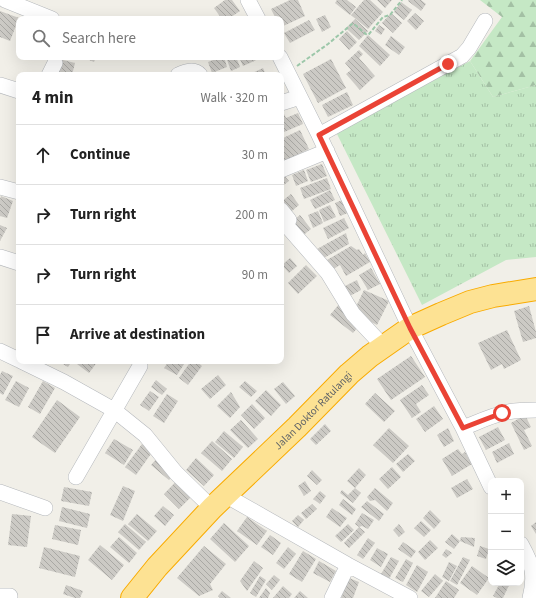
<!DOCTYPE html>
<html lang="en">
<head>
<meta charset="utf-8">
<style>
  body { margin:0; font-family:"Source Sans 3",sans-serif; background:#f6f6f6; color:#222 }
  .controls { position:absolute; right:12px; bottom:12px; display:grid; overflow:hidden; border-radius:8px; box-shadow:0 4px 16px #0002 }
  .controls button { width:36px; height:36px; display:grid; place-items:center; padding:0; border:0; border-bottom:1px solid #e0e0e0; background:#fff; color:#222; font:20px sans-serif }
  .stop { position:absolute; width:12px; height:12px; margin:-9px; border:3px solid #ea4335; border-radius:50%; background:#fff }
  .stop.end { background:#ea4335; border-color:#fff; box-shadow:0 1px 4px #0008 }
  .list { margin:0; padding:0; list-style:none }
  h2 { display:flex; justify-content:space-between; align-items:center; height:52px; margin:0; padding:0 16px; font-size:17px }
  h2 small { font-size:13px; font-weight:400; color:#767676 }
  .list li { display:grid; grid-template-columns:26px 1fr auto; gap:12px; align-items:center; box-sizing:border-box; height:60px; padding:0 16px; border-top:1px solid #e0e0e0 }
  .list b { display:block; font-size:15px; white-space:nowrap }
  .list em { font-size:13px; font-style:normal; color:#767676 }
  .icon { flex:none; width:22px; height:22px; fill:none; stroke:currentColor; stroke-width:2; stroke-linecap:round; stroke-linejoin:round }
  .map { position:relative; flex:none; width:536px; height:598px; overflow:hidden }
  .search { position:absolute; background:#fff; box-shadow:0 4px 16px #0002; left:16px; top:16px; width:268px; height:44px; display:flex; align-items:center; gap:10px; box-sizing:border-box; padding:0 14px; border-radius:8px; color:#767676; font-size:15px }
  .panel { position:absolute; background:#fff; box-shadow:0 4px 16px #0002; left:16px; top:72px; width:268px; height:292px; border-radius:8px }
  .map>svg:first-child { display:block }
  .grass { fill:url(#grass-tufts) }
  .forest { fill:url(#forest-firs) }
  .building { fill:url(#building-back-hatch) }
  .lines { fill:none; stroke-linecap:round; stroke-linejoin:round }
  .minor-casing { stroke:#b5b8bc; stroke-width:16 }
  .highway-casing { stroke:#f9ab00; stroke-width:24 }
  .path { stroke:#9cc7a9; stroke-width:2; stroke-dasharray:4 2; stroke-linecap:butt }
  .minor { stroke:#fff; stroke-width:15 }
  .highway { stroke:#fde293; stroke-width:22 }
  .route { stroke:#ea4335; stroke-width:5 }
  .labels { text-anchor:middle; stroke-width:3; stroke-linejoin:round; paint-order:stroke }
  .street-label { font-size:11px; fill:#5f6368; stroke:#fff }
</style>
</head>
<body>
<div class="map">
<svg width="536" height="598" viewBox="0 0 536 598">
  <defs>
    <pattern id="grass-tufts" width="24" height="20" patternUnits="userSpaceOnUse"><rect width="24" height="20" fill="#c5e8c5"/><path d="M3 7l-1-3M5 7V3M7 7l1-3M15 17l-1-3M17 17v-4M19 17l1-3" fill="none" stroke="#a3c0a4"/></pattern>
    <pattern id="forest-firs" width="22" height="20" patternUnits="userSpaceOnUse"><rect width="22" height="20" fill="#c5e8c5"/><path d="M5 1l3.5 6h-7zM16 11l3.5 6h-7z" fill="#a3c0a4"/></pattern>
    <pattern id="building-back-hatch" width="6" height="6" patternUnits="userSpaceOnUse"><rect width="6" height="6" fill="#cccac5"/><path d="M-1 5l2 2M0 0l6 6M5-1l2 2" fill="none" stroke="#a9a8a4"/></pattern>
  </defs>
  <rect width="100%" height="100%" fill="#f1efe8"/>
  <!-- grass -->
  <path class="grass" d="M470 61 493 97 536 85V257L506 260 422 305 336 132Z"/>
  <!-- forest -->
  <path class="forest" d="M480 0H536V85L493 97 470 61 502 17Z"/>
  <!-- building -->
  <path class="building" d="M225 0H232L240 11 228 19H222L214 8Z
    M290 0H298L305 16 281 27V19H276L271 9Z
    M337 0H347L356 7 350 15 335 3Z
    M364 0H370L383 12 368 29 351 15Z
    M377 0H392L385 8Z
    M409 0H421L426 4 421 11 408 1Z
    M401 2 412 10 404 20 394 12Z
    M0 11 19 18 10 41 0 37Z
    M391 13 402 23 393 33 382 23Z
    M415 13 424 21 416 30 407 21Z
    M325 15 331 27 322 32 316 19Z
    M355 19 368 31 359 40 346 28Z
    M309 20 315 30 290 43 284 33Z
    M379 25 385 29 381 35 375 31Z
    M347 31 357 42 349 50 339 39Z
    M368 35 390 55 380 66 359 46Z
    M391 36 405 47 399 55 385 45Z
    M359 50 363 54 359 58 375 76 360 90 346 74 351 70 345 63Z
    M82 57H96L94 62Z
    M221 57H224L227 67 212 73 208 62Z
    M226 57H236L240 67 231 71Z
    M239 57H263L243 66Z
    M59 59 75 63 72 75H64L55 72Z
    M331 59 346 88 318 103 303 74Z
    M263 68 266 75H248Z
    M347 92 353 105 328 117 322 105Z
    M298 113 303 124 284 132 281 125V115L284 114 286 118Z
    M300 130 309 149 283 162 281 157V139Z
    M322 164 327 176 311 182 306 170Z
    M304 170 308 181 296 186 292 175Z
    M281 172 289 181 281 187Z
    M327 178 331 189 304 199 300 188Z
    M330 190 335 200 315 209 310 200Z
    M291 194 299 205 287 215 281 207V202Z
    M1 196 13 201 7 218 0 216V199Z
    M347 198 353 211 340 216 335 203Z
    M330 205 336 217 324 222 319 210Z
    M318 211 323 223 313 228 308 215Z
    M300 215 311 229 301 237 291 222Z
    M344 218 349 228 328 239 323 228Z
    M0 225 7 228 0 241Z
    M346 233 349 244 322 259 317 249Z
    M351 246 357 250 359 249 363 255 365 253 370 262 346 276 340 265 332 270 327 260Z
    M290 258 297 266 289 273 282 265Z
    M306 265 317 276 298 294 288 283Z
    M371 268 380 284 368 290 359 275Z
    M357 280 361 290 346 298 341 288Z
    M364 290 389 301 377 325 353 313Z
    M340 303 350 311 346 317 358 327 353 333 330 315Z
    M529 306 536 332V338L523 342 514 311Z
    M507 330 521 360 504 369 502 364 491 370 478 343Z
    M411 356 425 377 391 400 377 379Z
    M58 361H72L68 367Z
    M73 361H98L89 373Z
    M169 361H186L177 375 164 368Z
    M191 361H196L202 366 188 385 179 378Z
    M2 371 13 376 3 395 0 393V375Z
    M218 375 226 385 210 399 201 389Z
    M156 380 167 389 162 395 151 387Z
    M16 381 29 388 19 407 5 400Z
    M43 381 55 388 40 414 28 407Z
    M245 381 257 391 251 397 239 387Z
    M283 382 295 396 286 404 274 389Z
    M422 385 429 395 416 404 421 412 412 418 400 400Z
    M266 390 281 405 271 416 255 401Z
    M150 391 159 397 149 411 140 405Z
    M231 392 240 407 230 418 217 406Z
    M375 393 395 411 384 422 365 404Z
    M167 394 178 401 164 423 153 416Z
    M57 400 80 417 55 453 32 437Z
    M252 404 265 418 254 429 241 415Z
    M434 406 443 419 425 432 416 419Z
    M525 415 531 427 524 430 532 446 524 450 511 423Z
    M241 420 258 439 248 448 230 430Z
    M325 424 331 431 316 445 310 439Z
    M498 427 505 440 486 450 479 437Z
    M389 428 409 446 393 463 373 445Z
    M448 428 454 441 444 447 437 435Z
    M224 431 243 447 234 458 215 442Z
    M114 439 133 450 124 465 105 453Z
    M212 441 232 459 222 471 201 453Z
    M509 443 514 454 497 463 492 452Z
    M142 444 153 451 136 475 125 467Z
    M458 449 462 454 465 452 472 464 452 476 442 459Z
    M408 454 415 461 403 472 396 464Z
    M159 456 177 472 169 480 151 465Z
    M196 458 214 475 204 486 186 470Z
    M392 467 401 477 388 489 379 479Z
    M359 468 366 475 355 488 361 493 353 503 340 493 342 490 348 495 355 488 347 481Z
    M312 470 322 480 317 485 307 476Z
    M184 473 199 489 179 509 164 494Z
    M467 479 473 489 457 498 451 488Z
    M305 481 311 491 304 496 298 486Z
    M123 486 135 491 123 521 110 515Z
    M64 487 92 492 89 506 61 501Z
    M375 488 393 503 387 511 375 500 370 501 367 497Z
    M320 491 326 496 320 504 313 499Z
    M343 499 356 509 352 515 339 505Z
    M367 501 384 514 379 521 361 507Z
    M312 504 317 509 306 519 301 513Z
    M163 506 174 515 165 526 154 516Z
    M62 507 90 514 87 528 59 521Z
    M332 508 347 518 340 527 326 517Z
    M430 510 441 521 434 529 423 518Z
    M362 513 374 520 368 529 362 526 359 527 365 532 349 548 344 543 359 527 355 524Z
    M12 514 31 516 27 547 8 545Z
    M137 514 157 531 148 541 128 524Z
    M298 515 304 520 298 527 292 521Z
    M247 517 267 531 257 545 237 531Z
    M421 521 431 530 424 537 414 528Z
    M536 522V534L531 526Z
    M224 523 249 546 235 562 210 539Z
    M125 524 146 542 139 550 118 532Z
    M348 524 354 530 341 542 335 536Z
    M399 524 405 532 399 537 393 530Z
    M55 525 81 530 78 545 52 539Z
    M452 534 460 541 454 549 445 542Z
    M270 535 281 543 273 555 261 547Z
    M119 537 137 553 129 563 110 547Z
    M461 537 475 538 474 547 460 541Z
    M368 538 375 543 363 559 357 555Z
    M430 540 438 548 425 560 418 552Z
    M403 542 416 551 411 558 398 549Z
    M100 545 124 565 112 580 88 560Z
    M204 546 226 564 210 584 213 590 199 596 177 578Z
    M480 546 489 549 486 559 477 556Z
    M44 547 80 556 75 577 39 568Z
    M288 547 296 554 284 569 276 563Z
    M377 548 388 554 381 567 370 560Z
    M446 549 452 553 446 558 442 555Z
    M303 551 316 559 302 582 289 574Z
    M391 557 399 561 389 579 381 574Z
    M463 557 470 560 457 585 450 581Z
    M406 559 413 563 403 582 395 578Z
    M254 561 263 568 247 591 240 581Z
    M319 561 336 571 330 582 313 573Z
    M449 562 457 566 449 581 442 577Z
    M417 565 428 572 417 592 406 585Z
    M472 566 489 578 477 595 460 583Z
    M435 574 443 581 429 597 421 591Z
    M274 575 280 580 272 590 266 584Z
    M260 576 266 580 256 597 250 593Z
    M349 578 359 582 353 598H341Z
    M446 581 459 590 454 598H435Z
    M500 583H510L503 598H497L493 596Z
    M66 585 83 591 80 598H75L63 594Z
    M283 586 292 594 289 598H273Z
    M266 588 270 593 268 598H259Z
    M222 591 231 598H220L218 596Z
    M300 591 308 598H294Z"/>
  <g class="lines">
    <!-- minor casing -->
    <g class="minor-casing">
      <path id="minor" d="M5 0 52 19
        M248 0 258 19
        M280 57 319 135 410 328 463 428 491 487
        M49 75 55 63
        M178 75C185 72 194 68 200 75
        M0 85 19 91
        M281 103 300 97
        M319 135 462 56 469 48 485 21
        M281 170 327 151
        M0 187 19 192
        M281 210 289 220 287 224V226L328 273 353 314 384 347
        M0 257 19 263
        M0 351 19 360
        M21 361 64 382 114 410 145 435 176 473 212 508
        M463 428C478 422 492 415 508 412 517 410 527 410 536 410
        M76 477 140 366
        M0 492 45 508
        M225 495 348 565 410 598
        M521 544C532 564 536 574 530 598
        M0 596H10
        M332 598 348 565"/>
    </g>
    <!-- highway casing -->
    <g class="highway-casing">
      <g id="highway">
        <path id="s1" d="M132 598 157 567 212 508 297 427 349 374 370 356 410 328 441 314 470 302 493 296 536 289"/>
      </g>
    </g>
    <!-- path -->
    <path class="path" d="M297 66 328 44 352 24H354L367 35 369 34 383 17 390 15 402 0"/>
    <!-- minor -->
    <use href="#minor" class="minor"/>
    <!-- highway -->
    <use href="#highway" class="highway"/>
  </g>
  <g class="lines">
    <!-- route -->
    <path class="route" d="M448 64 319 135 410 328 463 428 481 421 502 413"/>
  </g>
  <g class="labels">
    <!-- street labels -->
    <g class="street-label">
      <text dy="4" stroke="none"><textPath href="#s1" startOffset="261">Jalan Doktor Ratulangi</textPath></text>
    </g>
  </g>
</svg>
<div class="controls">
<button>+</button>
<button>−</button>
<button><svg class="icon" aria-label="layers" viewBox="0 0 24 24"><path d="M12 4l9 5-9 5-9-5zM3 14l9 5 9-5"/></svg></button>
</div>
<div class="stop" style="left:502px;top:413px"></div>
<div class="stop end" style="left:448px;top:64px"></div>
<div class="search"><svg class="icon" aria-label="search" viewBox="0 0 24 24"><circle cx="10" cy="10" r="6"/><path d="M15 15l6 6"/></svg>Search here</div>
<section class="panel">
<h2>4 min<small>Walk · 320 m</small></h2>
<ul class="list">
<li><svg class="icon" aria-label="ahead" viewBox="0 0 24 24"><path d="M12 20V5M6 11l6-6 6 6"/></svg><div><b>Continue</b></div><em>30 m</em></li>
<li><svg class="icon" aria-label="right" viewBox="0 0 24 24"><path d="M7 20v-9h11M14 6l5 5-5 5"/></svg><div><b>Turn right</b></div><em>200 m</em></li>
<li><svg class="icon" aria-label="right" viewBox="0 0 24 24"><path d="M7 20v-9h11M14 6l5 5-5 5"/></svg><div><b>Turn right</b></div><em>90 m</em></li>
<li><svg class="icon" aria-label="arrive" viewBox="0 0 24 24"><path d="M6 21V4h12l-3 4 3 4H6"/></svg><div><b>Arrive at destination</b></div></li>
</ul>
</section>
</div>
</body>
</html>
